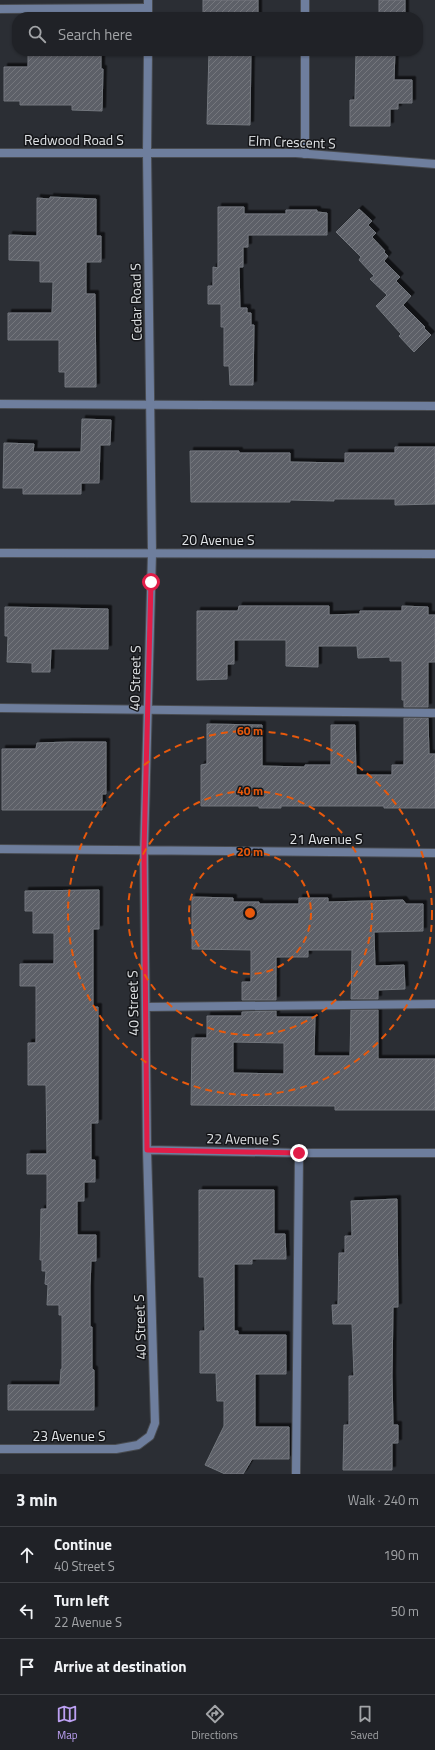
<!DOCTYPE html>
<html lang="en">
<head>
<meta charset="utf-8">
<style>
  body { margin:0; font-family:"Titillium Web",sans-serif; background:#282a2f; color:#f1f3f6 }
  .stop { position:absolute; width:12px; height:12px; margin:-9px; border:3px solid #e11d48; border-radius:50%; background:#fff }
  .stop.end { background:#e11d48; border-color:#fff; box-shadow:0 1px 4px #0008 }
  .list { margin:0; padding:0; list-style:none }
  h2 { display:flex; justify-content:space-between; align-items:center; height:52px; margin:0; padding:0 16px; font-size:17px }
  h2 small { font-size:13px; font-weight:400; color:#a2a4a7 }
  .list li { display:grid; grid-template-columns:26px 1fr auto; gap:12px; align-items:center; box-sizing:border-box; height:56px; padding:0 16px; border-top:1px solid #3d3f44 }
  .list b { display:block; font-size:15px; white-space:nowrap }
  .list p { margin:0; font-size:13px; white-space:nowrap; color:#a2a4a7 }
  .list em { font-size:13px; font-style:normal; color:#a2a4a7 }
  .icon { flex:none; width:22px; height:22px; fill:none; stroke:currentColor; stroke-width:2; stroke-linecap:round; stroke-linejoin:round }
  .map { position:relative; flex:none; width:435px; height:1474px; overflow:hidden }
  .search { position:absolute; background:#202227; box-shadow:0 1px 3px #0004; left:12px; right:12px; top:12px; height:44px; display:flex; align-items:center; gap:10px; box-sizing:border-box; padding:0 14px; border-radius:16px; color:#a2a4a7; font-size:15px }
  .sheet { height:220px; background:#202227 }
  nav { display:flex; justify-content:space-around; align-items:center; box-sizing:border-box; height:56px; border-top:1px solid #3d3f44; background:#202227; font-size:11px; color:#a2a4a7 }
  nav a { display:grid; justify-items:center; gap:2px }
  nav .on { color:#bca0f2 }
  .map>svg:first-child { display:block }
  .building { fill:url(#building-hatch); stroke:#73777e; fill-rule:evenodd; filter:url(#shadow) }
  .lines { fill:none; stroke-linecap:round; stroke-linejoin:round }
  .service-casing { stroke:#484b50; stroke-width:10 }
  .minor-casing { stroke:#484b50; stroke-width:10 }
  .tertiary-casing { stroke:#484b50; stroke-width:10 }
  .service { stroke:#6e7e9d; stroke-width:8 }
  .minor { stroke:#6e7e9d; stroke-width:8 }
  .tertiary { stroke:#6e7e9d; stroke-width:8 }
  .route { stroke:#e11d48; stroke-width:5 }
  .ring { fill:none; stroke:#e8590c; stroke-width:2; stroke-dasharray:7 5 }
  .labels { text-anchor:middle; stroke-width:3; stroke-linejoin:round; paint-order:stroke }
  .street-label { font-size:14px; fill:#dfe2e5; stroke:#151619 }
  .centre { fill:#e8590c; stroke:#151619; stroke-width:2 }
  .ring-label { font-size:12px; text-anchor:middle; font-weight:bold; fill:#e8590c; stroke:#151619; stroke-width:3; stroke-linejoin:round; paint-order:stroke }
</style>
</head>
<body>
<div class="map">
<svg width="435" height="1474" viewBox="0 0 435 1474">
  <defs>
    <pattern id="building-hatch" width="6" height="6" patternUnits="userSpaceOnUse"><rect width="6" height="6" fill="#5d6167"/><path d="M-1 1l2-2M0 6l6-6M5 7l2-2" fill="none" stroke="#74777d"/></pattern>
    <filter id="shadow"><feDropShadow dx="3.5" dy="-3.5" stdDeviation="0" flood-color="#0009"/></filter>
  </defs>
  <rect width="100%" height="100%" fill="#2b2e34"/>
  <!-- building -->
  <path class="building" d="M203 0H258V16H203Z
    M379 0H405V16H379Z
    M28 51H101V69H103L102 111 72 110V105H20V101H4V67H28Z
    M209 51H251L250 125 207 124Z
    M356 51H395L394 80H412V103H398V109H390V126H350V100H355Z
    M50 197 96 199V236H101V262H86V294H95L96 387H65V372H59V340H8V313H52L53 282H40V261L9 260V235L37 236V198L50 199Z
    M218 207H244V214H286V210H317V212L327 213V235H248V247H243V267H239L240 308H247V313H251V325H254L253 385H230L229 366H224V327H221V304H208V286H213V267L218 268Z
    M359 209 372 221 368 225 376 233 372 237 385 251 384 252 388 256 384 261 400 277 396 281 411 296 403 305 425 327 424 328 431 335 414 352 399 336 401 334 376 306 387 295 370 279 374 276 359 260 361 257 336 232Z
    M82 419 111 420 110 445H100L99 483H81V494H23V488H3L4 443 34 444 33 452H81Z
    M395 447H435V504L395 505V499H334V501L290 500V502H191L190 451H239V453H290V462L345 463V453H395Z
    M239 606H329V615L360 614V611H402V606L428 607V615H435V662H428V707H404V700H402V661H390V657L358 658 357 646H318V667L286 666V640H234V664H227V679L197 680V611H238Z
    M5 607 108 609V649H51L50 672H32V663L7 662 8 636H5Z
    M404 718H428L429 754H435V808H384V806H281V808H259V806H201V765L207 764V724L262 725V766L305 767V765H331V725H355L356 775H392V765H404Z
    M69 742H106V794H102V810H2V749H36L37 743Z
    M99 890V929H93V1007H98V1123H91V1160H95V1182H84V1201H77V1235H96V1261H91L90 1286V1327H92V1369L94 1370V1410H8V1385H60L61 1369H62V1315H59V1305H47L48 1285 45 1284 46 1271H42V1260H40L41 1209H47V1174H27V1154H47L46 1085H28V1043H36V986H20V964H54V933H33V911H25V891Z
    M192 897 233 898V902H259V904H299V898H328V902L403 900 406 904H423V931L374 932 375 966 404 965 405 989 378 990V999H351L352 950H308V957H276V1000H242V982H251V950L192 949Z
    M351 1010H378V1059H435V1110H335V1106L191 1105 192 1038H207V1016H242V1012L276 1011V1017H315L314 1056H350ZM233 1042 284 1043V1074L233 1073Z
    M199 1190H274V1234H285L286 1259H252V1264H234V1331H238V1335H286V1374H255V1427H289V1459H252L243 1474H225L205 1465 224 1426V1401H217L216 1373H200V1331H205L204 1277H199Z
    M397 1199 398 1307H393L392 1376 393 1425H398V1443H392V1470H343L344 1425H349V1376H354L352 1324H333L332 1305H338L339 1253H345V1236H352L351 1201Z"/>
  <g class="lines">
    <!-- service casing -->
    <g class="service-casing">
      <path id="service" d="M305 0V17
        M0 9 148 8
        M305 51V154
        M0 404 435 406
        M0 708 435 713
        M146 1007 435 1004
        M296 1474 299 1153"/>
    </g>
    <!-- minor casing -->
    <g class="minor-casing">
      <path id="minor" d="M148 17V0
        M0 153H296L435 164
        M0 849 435 853
        M147 1150 299 1153H435
        M0 1449H116L138 1445 150 1436 155 1423 147 1150 144 850 152 553 147 153 148 51"/>
    </g>
    <!-- tertiary casing -->
    <g class="tertiary-casing">
      <path id="tertiary" d="M0 553 435 554"/>
    </g>
    <!-- service -->
    <use href="#service" class="service"/>
    <!-- minor -->
    <use href="#minor" class="minor"/>
    <!-- tertiary -->
    <use href="#tertiary" class="tertiary"/>
  </g>
  <g class="lines">
    <!-- route -->
    <path class="route" d="M151 582 144 850 147 1150 299 1153"/>
  </g>
  <!-- distance rings -->
  <g class="ring">
    <circle cx="250" cy="913" r="61"/>
    <circle cx="250" cy="913" r="122"/>
    <circle cx="250" cy="913" r="182"/>
  </g>
  <g class="labels">
    <!-- street labels -->
    <g class="street-label">
      <text x="74" y="145">Redwood Road S</text>
      <text transform="translate(292 142) rotate(2)" y="5">Elm Crescent S</text>
      <text transform="translate(136 302) rotate(-91)" y="5">Cedar Road S</text>
      <text x="218" y="545">20 Avenue S</text>
      <text transform="translate(135 678) rotate(-89)" y="5">40 Street S</text>
      <text x="326" y="844">21 Avenue S</text>
      <text transform="translate(133 1003) rotate(-91)" y="5">40 Street S</text>
      <text transform="translate(243 1139) rotate(1)" y="5">22 Avenue S</text>
      <text transform="translate(140 1327) rotate(-92)" y="5">40 Street S</text>
      <text x="69" y="1441">23 Avenue S</text>
    </g>
  </g>
  <circle cx="250" cy="913" r="6" class="centre"/>
  <g class="ring-label">
    <text x="250" y="735">60 m</text>
    <text x="250" y="795">40 m</text>
    <text x="250" y="856">20 m</text>
  </g>
</svg>
<div class="stop" style="left:151px;top:582px"></div>
<div class="stop end" style="left:299px;top:1153px"></div>
<div class="search"><svg class="icon" aria-label="search" viewBox="0 0 24 24"><circle cx="10" cy="10" r="6"/><path d="M15 15l6 6"/></svg>Search here</div>
</div>
<section class="sheet">
<h2>3 min<small>Walk · 240 m</small></h2>
<ul class="list">
<li><svg class="icon" aria-label="ahead" viewBox="0 0 24 24"><path d="M12 20V5M6 11l6-6 6 6"/></svg><div><b>Continue</b><p>40 Street S</p></div><em>190 m</em></li>
<li><svg class="icon" aria-label="left" viewBox="0 0 24 24"><path d="M17 20v-9H6M10 6l-5 5 5 5"/></svg><div><b>Turn left</b><p>22 Avenue S</p></div><em>50 m</em></li>
<li><svg class="icon" aria-label="arrive" viewBox="0 0 24 24"><path d="M6 21V4h12l-3 4 3 4H6"/></svg><div><b>Arrive at destination</b></div></li>
</ul>
</section>
<nav>
<a class="on"><svg class="icon" aria-label="map" viewBox="0 0 24 24"><path d="M3 6l6-2 6 2 6-2v14l-6 2-6-2-6 2zM9 4v14M15 6v14"/></svg>Map</a>
<a><svg class="icon" aria-label="directions" viewBox="0 0 24 24"><path d="M12 3l9 9-9 9-9-9zM9 14v-3h6M13 9l2 2-2 2"/></svg>Directions</a>
<a><svg class="icon" aria-label="saved" viewBox="0 0 24 24"><path d="M7 4h10v16l-5-4-5 4z"/></svg>Saved</a>
</nav>
</body>
</html>
